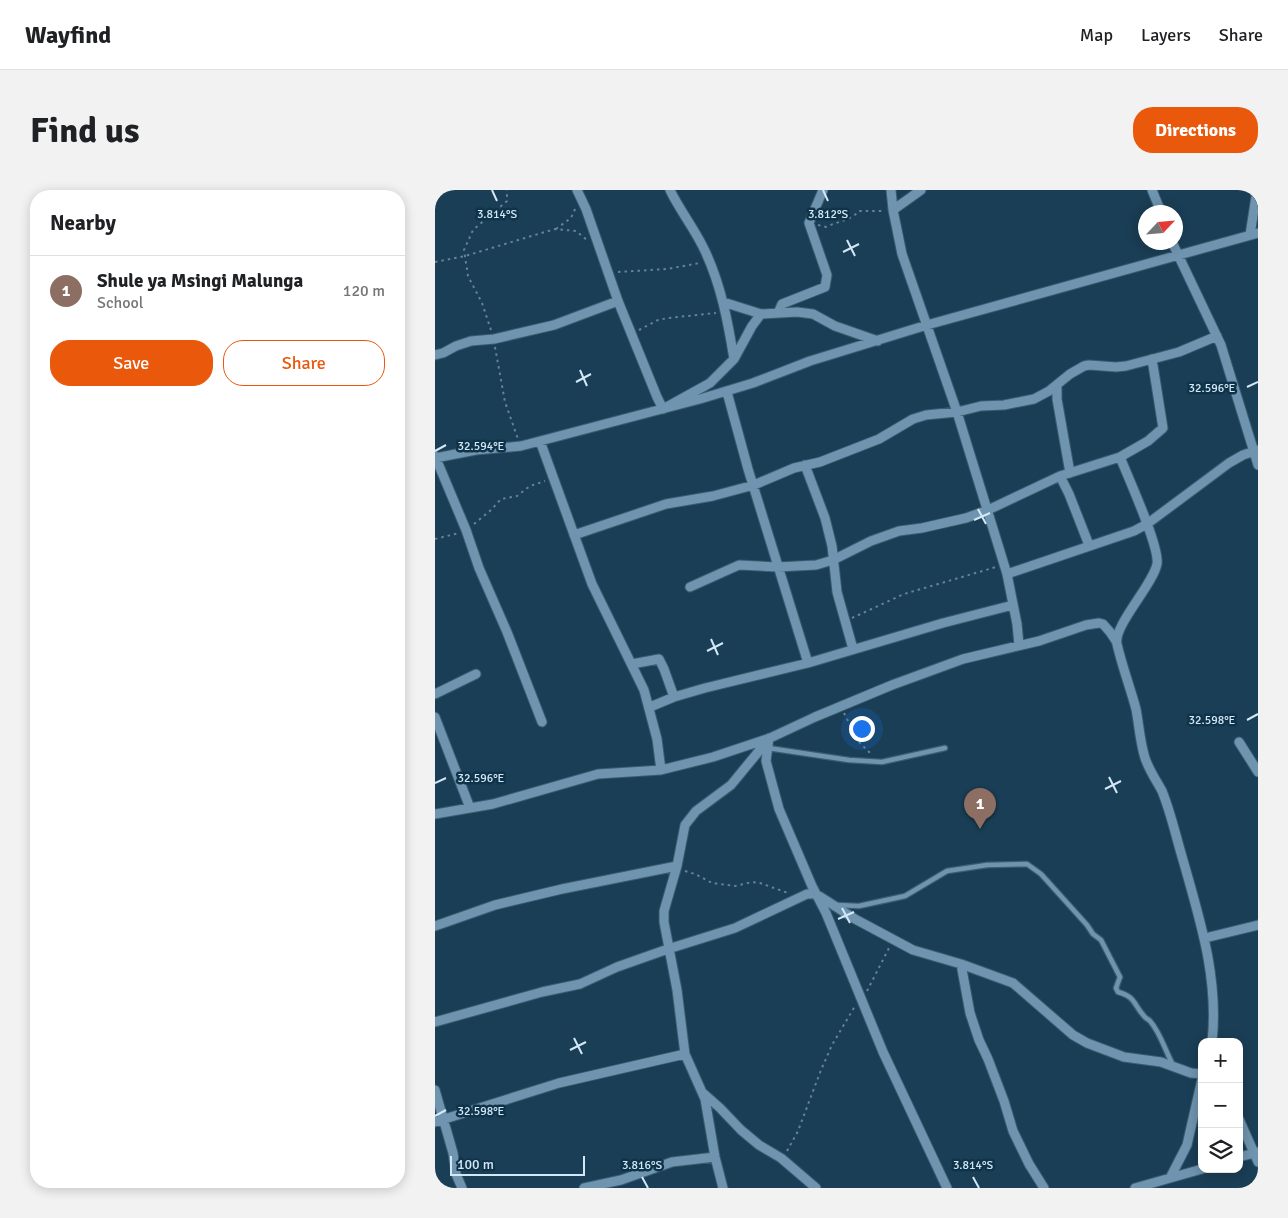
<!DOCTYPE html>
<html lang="en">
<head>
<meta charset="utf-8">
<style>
  body { margin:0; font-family:Signika,sans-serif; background:#f2f2f2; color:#202124 }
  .controls { position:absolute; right:15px; bottom:15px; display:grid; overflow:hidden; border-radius:10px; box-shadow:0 2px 12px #0003 }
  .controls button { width:45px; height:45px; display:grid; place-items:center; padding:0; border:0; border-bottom:1px solid #e0e0e0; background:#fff; color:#202124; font:25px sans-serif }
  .compass { position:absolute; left:703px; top:15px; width:45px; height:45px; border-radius:50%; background:#fff; box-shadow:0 2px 12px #0003; rotate:64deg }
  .scale { position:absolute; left:15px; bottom:12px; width:135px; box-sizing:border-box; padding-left:5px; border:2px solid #d3e7f6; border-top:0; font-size:14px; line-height:18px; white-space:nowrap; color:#d3e7f6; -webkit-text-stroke:4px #0f344a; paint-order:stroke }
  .you { position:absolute; left:426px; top:538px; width:18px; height:18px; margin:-12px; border:4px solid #fff; border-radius:50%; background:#1a73e8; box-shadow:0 0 0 8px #1a73e833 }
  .badge { display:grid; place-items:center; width:32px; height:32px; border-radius:50%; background:#ea580c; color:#fff; font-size:16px; font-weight:700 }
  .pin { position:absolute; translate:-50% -41px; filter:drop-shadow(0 1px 2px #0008) }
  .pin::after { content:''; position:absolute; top:26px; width:18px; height:15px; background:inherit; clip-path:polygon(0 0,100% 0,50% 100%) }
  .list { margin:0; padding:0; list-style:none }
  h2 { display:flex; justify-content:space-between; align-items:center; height:65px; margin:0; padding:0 20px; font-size:21px }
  h2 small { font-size:16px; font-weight:400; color:#757577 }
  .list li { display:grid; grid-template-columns:32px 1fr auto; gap:15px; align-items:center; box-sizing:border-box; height:70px; padding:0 20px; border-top:1px solid #e0e0e0 }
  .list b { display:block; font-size:19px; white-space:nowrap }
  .list p { margin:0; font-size:16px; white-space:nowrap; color:#757577 }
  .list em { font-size:16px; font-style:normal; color:#757577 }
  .actions { display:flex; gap:10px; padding:15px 20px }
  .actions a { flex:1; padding:11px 0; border:1px solid #ea580c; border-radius:20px; text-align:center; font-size:18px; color:#ea580c }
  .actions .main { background:#ea580c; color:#fff }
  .icon { flex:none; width:28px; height:28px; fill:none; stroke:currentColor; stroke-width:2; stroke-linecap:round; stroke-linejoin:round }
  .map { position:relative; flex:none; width:823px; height:998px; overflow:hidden; border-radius:20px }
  header { display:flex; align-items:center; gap:30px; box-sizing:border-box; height:70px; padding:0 25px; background:#fff; border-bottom:1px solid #e0e0e0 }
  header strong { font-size:24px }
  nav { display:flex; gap:28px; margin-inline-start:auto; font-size:18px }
  .intro { display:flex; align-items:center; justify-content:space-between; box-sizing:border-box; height:120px; padding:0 30px }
  h1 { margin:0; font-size:35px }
  .button { padding:12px 22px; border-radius:20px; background:#ea580c; color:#fff; font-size:18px; font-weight:700 }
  main { display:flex; gap:30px; padding:0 30px }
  aside { flex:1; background:#fff; border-radius:20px; box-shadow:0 2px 12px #0003 }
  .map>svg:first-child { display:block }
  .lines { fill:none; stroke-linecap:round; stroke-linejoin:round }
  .lane-casing { stroke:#3b5b6f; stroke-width:7 }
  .street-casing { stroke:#3b5b6f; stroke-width:11 }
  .path { stroke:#658396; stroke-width:2; stroke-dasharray:2.5 4; stroke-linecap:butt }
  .lane { stroke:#6e94af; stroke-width:4.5 }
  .street { stroke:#6e94af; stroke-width:9 }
  .ticks { fill:none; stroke:#d3e7f6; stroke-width:2 }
  .ticks-label { font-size:12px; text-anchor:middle; fill:#d3e7f6; stroke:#0f344a; stroke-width:5; stroke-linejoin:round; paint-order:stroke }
</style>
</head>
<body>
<header>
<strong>Wayfind</strong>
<nav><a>Map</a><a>Layers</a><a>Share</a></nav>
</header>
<div class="intro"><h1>Find us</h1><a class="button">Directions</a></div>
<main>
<aside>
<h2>Nearby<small></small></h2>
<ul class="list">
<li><span class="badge" style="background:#8d6e63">1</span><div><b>Shule ya Msingi Malunga</b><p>School</p></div><em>120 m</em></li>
</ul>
<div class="actions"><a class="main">Save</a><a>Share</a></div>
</aside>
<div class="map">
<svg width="823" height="998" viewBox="0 0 823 998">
  <rect width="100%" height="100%" fill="#1a3e55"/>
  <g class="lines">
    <!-- lane casing -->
    <g class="lane-casing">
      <path id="lane" d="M333 558 414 570 447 572 510 558
        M401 715 424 716 470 706 512 681 552 675 592 674 606 684 652 735 658 744 666 750 685 787 681 798 683 802C701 807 698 814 709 826 710 828 713 829 715 831 725 842 730 860 737 873L736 875"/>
    </g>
    <!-- street casing -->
    <g class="street-casing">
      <path id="street" d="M142 0 151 19 183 111 222 207 228 219 275 193 299 169 317 136 326 124
        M235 0C245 21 260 39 270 61 286 95 293 132 299 169
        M456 0 458 20 467 64 522 222 572 384 582 434 584 455
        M717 0 726 22
        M458 20 486 0
        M815 45 822 0
        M737 52 786 155 823 275
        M288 112 326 124 362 122 378 124 400 136 443 151
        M343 123 347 114 390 97 392 85 374 33 388 0
        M0 165 8 163 21 156 36 151 59 149 119 135 183 111
        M622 196V209L635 283
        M292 202 313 279 373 473
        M105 251 157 394 209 500 222 549 226 580
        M0 266 31 340 44 378 72 442 107 532
        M685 267C693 287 725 357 722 374 718 395 678 436 682 454 687 476 695 497 701 519 704 535 705 552 710 568 714 580 721 590 727 601 736 623 741 647 748 670 765 730 784 789 777 852
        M0 268 41 260 86 256 265 209 318 193 375 171 492 135 823 43
        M370 275 390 328 397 356 402 402 418 459
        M625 286 634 304 654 355
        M139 345 231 314 278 306 319 295 359 278 385 272 444 249 478 229 491 225 522 222 546 216 569 215 599 209 614 201 635 184 649 176 654 175 681 177 691 176 744 162 782 146
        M572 384 699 341 712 334 794 273 808 265 823 260
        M255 397 304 375 342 377 381 375 398 370 436 351 464 341 487 338 531 328 553 320 625 286 685 267 713 251 728 238 717 169
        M197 474 224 469 229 479 239 507
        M0 504 41 484
        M215 517 239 507 270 498 373 473 508 433 578 415
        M0 527 35 618
        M334 548 331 571 344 619 377 696 391 723 448 862 512 998
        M804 552 823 582
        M0 624 58 614 163 584 226 580 278 567 335 548 380 527 457 495 528 469 604 451 651 435 664 433 668 434 675 442 681 451
        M0 736 60 715 127 699 242 676
        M770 748 823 735
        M526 774 535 823 544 850 553 869 569 911 578 941 594 974 609 998
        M0 832 107 802 145 794 182 777 233 759 300 738 372 704H381L420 729 478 760 526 774 578 793 638 845 652 853 689 867 726 872 756 883 767 884
        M0 900 18 963 21 984 27 998
        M268 903 285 918 306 940 324 955 346 968 381 998
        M804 929 823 972
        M0 932 124 893 250 864
        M804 967 823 962
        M735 988 752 955 767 889
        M149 998 186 990 237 972 280 967
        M288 998 280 967 270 909 250 864 242 800 229 732V721L242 676 250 635 261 621 296 595 333 550
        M700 998 767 979"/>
    </g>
    <!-- path -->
    <path class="path" d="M383 35 391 37C403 31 415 31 424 21H449
      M121 39 136 28 141 17
      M0 72 30 66 120 39 141 41 152 50
      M183 82 232 79 265 73
      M56 140 47 113 33 86 29 60 38 40 72 11V0
      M204 140 223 130 233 128 281 123
      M60 157 70 212 83 249
      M39 334 56 320 66 309 82 306 95 296 110 291
      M0 349 24 343
      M417 428 469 404 561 377
      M409 523 423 551 436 564
      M250 681 260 684 277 693 300 696 317 692 325 693 353 703
      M432 801 455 756
      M352 961 363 941 386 880 397 855 420 816"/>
    <!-- lane -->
    <use href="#lane" class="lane"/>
    <!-- street -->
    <use href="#street" class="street"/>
  </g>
  <!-- ticks -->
  <path class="ticks" d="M57 0 62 11M388 0 393 11M412 50 420 66M408 62 424 54M145 180 152 196M141 192 156 184M812 197 823 192M0 261 11 255M543 319 551 334M539 330 555 323M276 449 283 465M272 461 288 453M812 530 823 524M674 587 682 603M0 593 11 588M670 599 686 591M407 718 415 733M403 729 419 722M139 848 147 864M135 860 151 852M0 926 11 920M207 987 213 998M538 987 544 998"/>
  <g class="ticks-label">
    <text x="62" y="28">3.814°S</text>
    <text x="393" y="28">3.812°S</text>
    <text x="777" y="202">32.596°E</text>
    <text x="46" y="260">32.594°E</text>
    <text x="777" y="534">32.598°E</text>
    <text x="46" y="592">32.596°E</text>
    <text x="46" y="925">32.598°E</text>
    <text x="207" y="979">3.816°S</text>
    <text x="538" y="979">3.814°S</text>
  </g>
</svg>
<div class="controls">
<button>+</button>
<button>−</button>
<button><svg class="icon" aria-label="layers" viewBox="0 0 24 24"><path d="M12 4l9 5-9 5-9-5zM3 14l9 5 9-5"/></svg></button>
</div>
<svg class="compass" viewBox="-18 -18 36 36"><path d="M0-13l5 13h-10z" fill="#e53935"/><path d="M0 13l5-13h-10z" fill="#757577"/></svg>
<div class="scale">100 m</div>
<div class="you"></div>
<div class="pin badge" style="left:545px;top:639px;background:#8d6e63">1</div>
</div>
</main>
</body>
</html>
